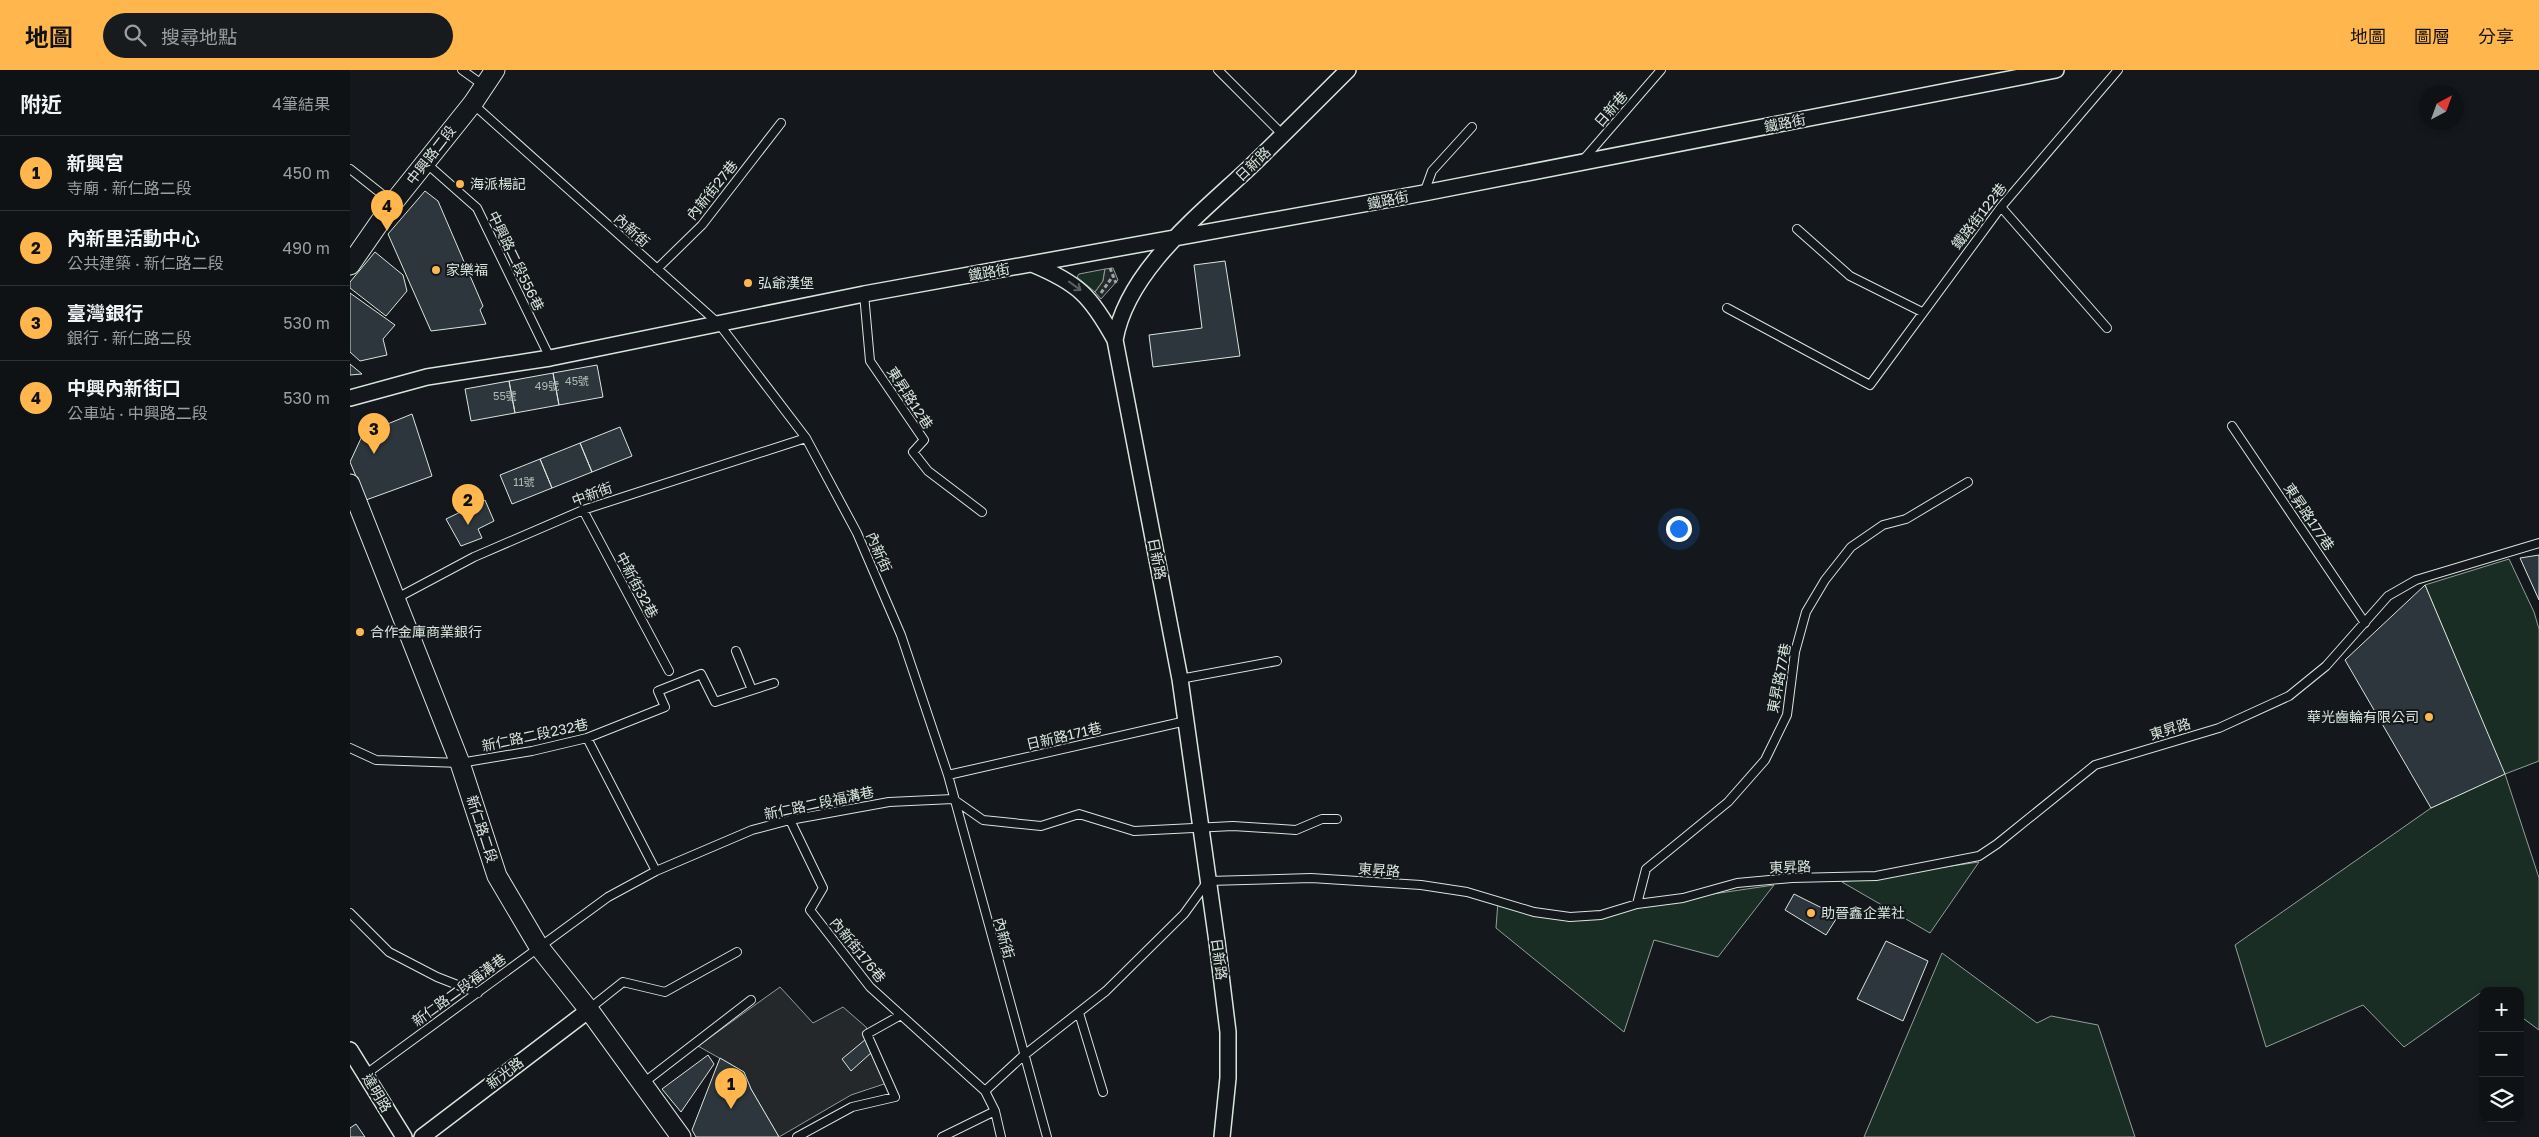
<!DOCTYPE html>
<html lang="zh-TW">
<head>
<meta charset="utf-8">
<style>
  body { margin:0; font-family:"Golos Text","Noto Sans TC",sans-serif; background:#181b1e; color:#f1f3f6 }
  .controls { position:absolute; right:15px; bottom:15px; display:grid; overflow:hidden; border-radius:10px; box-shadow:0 2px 8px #0003 }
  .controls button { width:45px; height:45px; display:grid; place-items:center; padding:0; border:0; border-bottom:1px solid #2f3234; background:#0f1215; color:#f1f3f6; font:25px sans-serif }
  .compass { position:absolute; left:2069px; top:15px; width:45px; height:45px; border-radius:50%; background:#0f1215; box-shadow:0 2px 8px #0003; rotate:41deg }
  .you { position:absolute; left:1328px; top:458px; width:18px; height:18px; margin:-12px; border:4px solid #fff; border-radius:50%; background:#1a73e8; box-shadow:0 0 0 8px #1a73e833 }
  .badge { display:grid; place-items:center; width:32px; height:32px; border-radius:50%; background:#ffb74d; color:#111; font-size:16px; font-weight:700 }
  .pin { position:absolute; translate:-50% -41px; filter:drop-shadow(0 1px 2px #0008) }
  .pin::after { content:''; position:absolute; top:26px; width:18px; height:15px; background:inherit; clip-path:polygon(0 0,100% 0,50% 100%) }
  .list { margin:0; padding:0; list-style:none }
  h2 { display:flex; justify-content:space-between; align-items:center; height:65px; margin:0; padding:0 20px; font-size:21px }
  h2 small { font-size:16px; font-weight:400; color:#9b9ea0 }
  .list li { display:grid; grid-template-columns:32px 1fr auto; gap:15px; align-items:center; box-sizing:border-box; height:75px; padding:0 20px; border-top:1px solid #2f3234 }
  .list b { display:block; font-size:19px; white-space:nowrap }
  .list p { margin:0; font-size:16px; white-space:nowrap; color:#9b9ea0 }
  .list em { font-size:16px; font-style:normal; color:#9b9ea0 }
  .icon { flex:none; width:28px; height:28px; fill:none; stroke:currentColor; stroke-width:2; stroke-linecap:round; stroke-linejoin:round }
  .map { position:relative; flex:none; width:2189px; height:1067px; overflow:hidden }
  header { display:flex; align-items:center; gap:30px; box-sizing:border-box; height:70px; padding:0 25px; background:#ffb74d; color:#111 }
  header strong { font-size:24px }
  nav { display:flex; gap:28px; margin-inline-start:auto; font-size:18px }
  .search { width:350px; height:45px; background:#181b1e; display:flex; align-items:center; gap:12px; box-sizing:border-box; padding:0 18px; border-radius:28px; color:#9b9ea0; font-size:19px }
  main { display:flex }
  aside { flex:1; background:#0f1215 }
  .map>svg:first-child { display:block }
  .green { fill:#1a2d24; stroke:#939e99 }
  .parking { fill:#24282b; stroke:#939e99 }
  .building { fill:#2c363c; stroke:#d8e6dc }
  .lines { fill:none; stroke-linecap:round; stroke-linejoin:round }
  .service-casing { stroke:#d8e6dc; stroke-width:10 }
  .minor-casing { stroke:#d8e6dc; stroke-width:18 }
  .tertiary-casing { stroke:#d8e6dc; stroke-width:21 }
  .path { stroke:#9da8a2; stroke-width:3; stroke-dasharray:4 2.5; stroke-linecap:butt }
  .service { stroke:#14181c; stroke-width:8 }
  .minor { stroke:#14181c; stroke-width:15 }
  .tertiary { stroke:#14181c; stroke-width:19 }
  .oneway { stroke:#59605f }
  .poi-dot { fill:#ffb74d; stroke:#14181c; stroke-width:2 }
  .labels { text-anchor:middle; stroke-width:4; stroke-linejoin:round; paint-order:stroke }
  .number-label { font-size:11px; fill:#adbab4 }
  .street-label { font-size:14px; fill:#d8e6dc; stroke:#14181c }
  .poi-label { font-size:14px; fill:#d8e6dc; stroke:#14181c; text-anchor:start }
</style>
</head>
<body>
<header>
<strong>地圖</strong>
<div class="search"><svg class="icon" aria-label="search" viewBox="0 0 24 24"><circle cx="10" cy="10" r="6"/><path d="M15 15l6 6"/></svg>搜尋地點</div>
<nav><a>地圖</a><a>圖層</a><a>分享</a></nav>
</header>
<main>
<aside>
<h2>附近<small>4筆結果</small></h2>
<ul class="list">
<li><span class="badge">1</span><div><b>新興宮</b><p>寺廟 · 新仁路二段</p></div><em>450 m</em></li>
<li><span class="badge">2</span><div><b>內新里活動中心</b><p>公共建築 · 新仁路二段</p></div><em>490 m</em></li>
<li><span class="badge">3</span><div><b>臺灣銀行</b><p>銀行 · 新仁路二段</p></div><em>530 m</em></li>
<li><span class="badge">4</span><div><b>中興內新街口</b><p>公車站 · 中興路二段</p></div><em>530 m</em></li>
</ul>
</aside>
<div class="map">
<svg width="2189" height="1067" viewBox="0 0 2189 1067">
  <rect width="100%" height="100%" fill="#14181c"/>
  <!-- green -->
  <path class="green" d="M755 199 753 211 745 222 727 207 729 204Z
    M2159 489 2184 542 2189 559V691L2155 704 2189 808V960L2170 946V921H2133L2054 977 2013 935 1916 977 1885 875 2081 738 2154 704 2075 515Z
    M1629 792 1580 863 1492 812Z
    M1424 815 1368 887 1304 870 1274 962 1146 858 1148 831 1220 845Z
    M1592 883 1687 953 1701 946 1748 955 1785 1067H1514Z"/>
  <!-- parking -->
  <path class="parking" d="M763 198 768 210 751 229 745 222 753 211 755 199Z
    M430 917 463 953 493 937 516 957 537 1013 501 1025 429 1067 401 1019 394 1002 348 976Z"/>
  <!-- building -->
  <path class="building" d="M75 121 88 131 133 236 130 240 136 254 81 261 38 164Z
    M25 182 53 205 57 221 36 246 0 218V212Z
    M875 191 890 286 803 297 799 265 852 258 844 195Z
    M0 223 45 255 33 269 37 285 10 291 0 282Z
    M0 294 12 304 0 305Z
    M247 295 253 327 209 335 203 303Z
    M203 303 209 335 165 343 159 311Z
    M159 311 165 343 121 351 115 319Z
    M62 344 82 406 16 430 0 392 13 364Z
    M270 357 282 386 242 402 230 373Z
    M230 373 242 402 202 418 190 389Z
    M190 389 202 418 162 434 150 405Z
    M135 430 144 451 128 459 132 468 111 476 96 449Z
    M2189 485V530L2170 488Z
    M2075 515 2155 704 2081 738 1995 590Z
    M1444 824 1488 846 1476 865 1435 840Z
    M1536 871 1578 891 1553 951 1507 929Z
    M516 969 522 982 501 1001 492 989Z
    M358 985 364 994 331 1042 312 1019Z
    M370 988 394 1002 401 1019 429 1067H346L342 1060Z
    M6 1054 15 1067H0V1058Z"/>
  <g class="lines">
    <!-- service casing -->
    <g class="service-casing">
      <path id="service" d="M112 0 133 15
        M868 0 933 65
        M123 34 369 254 456 368 507 463 551 565 598 705 697 1067
        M1233 90 1311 0
        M76 93 127 138 200 288
        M0 99 43 133
        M1074 123 1082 101 1122 57
        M1651 137 1757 258
        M1447 159 1500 206 1572 242
        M307 199 352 155 431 53
        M514 224 520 291 574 370 563 382 578 401 632 442
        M1377 238 1520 315 1651 137 1768 0
        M1882 356 2015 553
        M233 440 319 601
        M47 528 124 487 233 440 456 368
        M386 581 402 620
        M830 609 927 591
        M237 668 306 801
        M0 678 26 690 110 693 182 681 237 668 315 637 308 621 351 604 365 632 424 613
        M598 705 836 651
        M440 750 473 818 460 840 520 917 635 1021 645 1041 651 1067
        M1287 834 1296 799 1378 732 1415 690 1437 645 1445 582 1456 542 1475 510 1501 477 1533 455 1556 449 1618 412
        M0 843 39 882 87 907 128 923
        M239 939 273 912 315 922 387 882
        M729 943 753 1022
        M16 1004 258 827 306 801 402 760 440 750 539 732 603 729 633 750 691 756 729 744 784 761 883 756 946 760 972 749H987
        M292 1014 401 930
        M635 1021 673 986 756 921 834 844 858 811 961 808 1071 815 1117 822 1184 842 1220 847 1251 845 1287 834 1333 828 1387 813 1442 808 1526 806 1629 786 1647 774 1745 695 1869 658 1939 626 1976 596 2038 526 2066 510 2189 473
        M447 1067 502 1037 545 1027 517 964 551 945
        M592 1067 645 1041"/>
    </g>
    <!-- minor casing -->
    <g class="minor-casing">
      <path id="minor" d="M682 194C728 213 741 226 765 270
        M0 328 77 307 200 288 514 224 1074 123 1706 0
        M0 980 54 1067
        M72 1067 239 940
        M872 1067 878 1008V962L867 872 830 609 765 270C777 201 849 145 898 99 932 66 965 33 998 0"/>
    </g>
    <!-- tertiary casing -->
    <g class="tertiary-casing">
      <path id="tertiary" d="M0 195 43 133 123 33 145 0
        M0 414 110 693 147 806 189 877 239 940 331 1067"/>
    </g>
    <!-- path -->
    <path class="path" d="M760 198 766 213
      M751 223 763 206"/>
    <!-- service -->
    <use href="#service" class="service"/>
    <!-- minor -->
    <use href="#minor" class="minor"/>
    <!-- tertiary -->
    <use href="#tertiary" class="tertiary"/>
  </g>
  <!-- one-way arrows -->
  <defs><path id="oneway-shaft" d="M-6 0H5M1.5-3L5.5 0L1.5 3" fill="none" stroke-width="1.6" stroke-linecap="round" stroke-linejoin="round" transform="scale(1.25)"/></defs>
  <use class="oneway" href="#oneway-shaft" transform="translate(725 216) rotate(36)"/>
  <!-- markers -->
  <g class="poi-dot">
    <circle cx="110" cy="114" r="5"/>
    <circle cx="86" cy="200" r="5"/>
    <circle cx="398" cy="213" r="5"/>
    <circle cx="10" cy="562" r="5"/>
    <circle cx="2079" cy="647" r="5"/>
    <circle cx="1461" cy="843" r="5"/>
  </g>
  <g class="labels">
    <!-- number labels -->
    <g class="number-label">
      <text x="227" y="315">45號</text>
      <text x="197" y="320">49號</text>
      <text x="155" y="330">55號</text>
      <text x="174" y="416">11號</text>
    </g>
    <!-- street labels -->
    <g class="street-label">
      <text transform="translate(1261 39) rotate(-49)" y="5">日新巷</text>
      <text transform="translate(1435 53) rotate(-11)" y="5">鐵路街</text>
      <text transform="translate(81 85) rotate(-52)" y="5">中興路二段</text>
      <text transform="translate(903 94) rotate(-44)" y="5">日新路</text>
      <text transform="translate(362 120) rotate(-51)" y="5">內新街27巷</text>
      <text transform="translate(1038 130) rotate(-11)" y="5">鐵路街</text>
      <text transform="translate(1629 146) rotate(-52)" y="5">鐵路街122巷</text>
      <text transform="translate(282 160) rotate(42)" y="5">內新街</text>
      <text transform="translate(166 191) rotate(64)" y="5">中興路二段556巷</text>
      <text transform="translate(639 202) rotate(-10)" y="5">鐵路街</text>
      <text transform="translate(560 328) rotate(57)" y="5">東昇路12巷</text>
      <text transform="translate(242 424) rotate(-20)" y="5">中新街</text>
      <text transform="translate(1959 447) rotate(56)" y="5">東昇路177巷</text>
      <text transform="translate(529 482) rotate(66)" y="5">內新街</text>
      <text transform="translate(807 489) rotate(79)" y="5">日新路</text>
      <text transform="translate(287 515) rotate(62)" y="5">中新街32巷</text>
      <text transform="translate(1429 608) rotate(-79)" y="5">東昇路77巷</text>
      <text transform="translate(1820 659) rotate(-17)" y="5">東昇路</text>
      <text transform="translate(185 665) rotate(-12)" y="5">新仁路二段232巷</text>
      <text transform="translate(714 666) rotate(-13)" y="5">日新路171巷</text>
      <text transform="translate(469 733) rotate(-12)" y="5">新仁路二段福溝巷</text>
      <text transform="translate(132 759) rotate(72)" y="5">新仁路二段</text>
      <text transform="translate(1440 797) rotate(-2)" y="5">東昇路</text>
      <text transform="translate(1029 800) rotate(4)" y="5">東昇路</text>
      <text transform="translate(654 868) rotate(75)" y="5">內新街</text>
      <text transform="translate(508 880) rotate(51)" y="5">內新街176巷</text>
      <text transform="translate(869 889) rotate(82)" y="5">日新路</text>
      <text transform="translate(109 920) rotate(-36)" y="5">新仁路二段福溝巷</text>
      <text transform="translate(155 1003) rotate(-37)" y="5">新光路</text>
      <text transform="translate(27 1023) rotate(59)" y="5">達明路</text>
    </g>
    <!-- poi labels -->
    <g class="poi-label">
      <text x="120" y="119">海派楊記</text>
      <text x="96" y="205">家樂福</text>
      <text x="408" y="218">弘爺漢堡</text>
      <text x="20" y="567">合作金庫商業銀行</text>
      <text x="2069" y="652" text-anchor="end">華光齒輪有限公司</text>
      <text x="1471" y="848">助晉鑫企業社</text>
    </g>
  </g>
</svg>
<div class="controls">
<button>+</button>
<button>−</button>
<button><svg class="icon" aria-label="layers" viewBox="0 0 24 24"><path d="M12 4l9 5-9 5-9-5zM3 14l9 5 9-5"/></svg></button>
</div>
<svg class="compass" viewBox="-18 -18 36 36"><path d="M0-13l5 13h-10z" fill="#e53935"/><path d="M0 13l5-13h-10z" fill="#9b9ea0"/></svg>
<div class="you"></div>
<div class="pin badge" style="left:381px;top:1039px">1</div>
<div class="pin badge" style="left:118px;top:455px">2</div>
<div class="pin badge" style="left:24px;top:384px">3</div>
<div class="pin badge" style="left:37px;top:161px">4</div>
</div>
</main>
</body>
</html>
